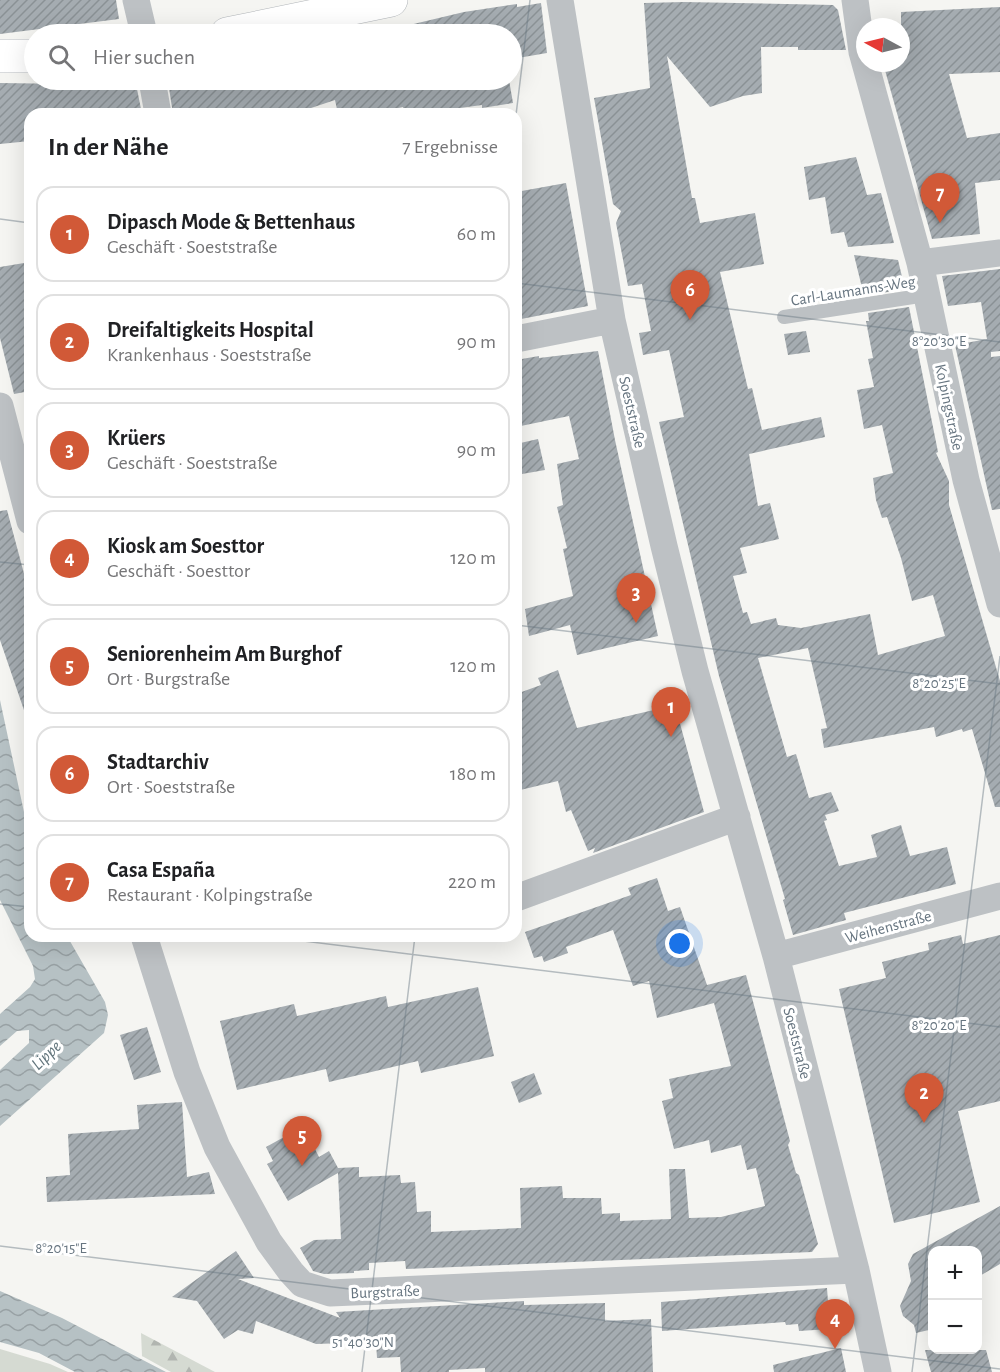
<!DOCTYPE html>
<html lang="de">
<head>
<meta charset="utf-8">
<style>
  body { margin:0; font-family:"Alegreya Sans",sans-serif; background:#f2f2f2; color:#202124 }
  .controls { position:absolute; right:18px; bottom:18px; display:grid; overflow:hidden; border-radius:12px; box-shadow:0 6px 24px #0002 }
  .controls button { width:54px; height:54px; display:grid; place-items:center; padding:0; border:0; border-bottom:2px solid #e0e0e0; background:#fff; color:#202124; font:30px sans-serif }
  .compass { position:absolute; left:856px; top:18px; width:54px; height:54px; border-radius:50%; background:#fff; box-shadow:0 6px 24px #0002; rotate:277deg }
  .you { position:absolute; left:680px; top:944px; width:21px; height:21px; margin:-15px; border:4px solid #fff; border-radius:50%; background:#1a73e8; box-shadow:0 0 0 9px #1a73e833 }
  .badge { display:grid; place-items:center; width:39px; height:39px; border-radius:50%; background:#d15937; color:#fff; font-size:20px; font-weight:700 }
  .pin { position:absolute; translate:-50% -50px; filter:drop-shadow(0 2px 3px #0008) }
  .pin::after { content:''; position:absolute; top:32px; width:21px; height:18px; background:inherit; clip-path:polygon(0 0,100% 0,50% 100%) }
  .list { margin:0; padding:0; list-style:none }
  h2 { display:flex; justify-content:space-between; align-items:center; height:78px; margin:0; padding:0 24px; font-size:26px }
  h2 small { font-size:20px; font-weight:400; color:#757577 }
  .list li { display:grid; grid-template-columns:39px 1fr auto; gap:18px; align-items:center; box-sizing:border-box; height:96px; margin:0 12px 12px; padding:0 12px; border:2px solid #e0e0e0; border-radius:18px }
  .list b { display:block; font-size:22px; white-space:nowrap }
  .list p { margin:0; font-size:20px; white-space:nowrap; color:#757577 }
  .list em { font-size:20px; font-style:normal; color:#757577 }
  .icon { flex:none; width:33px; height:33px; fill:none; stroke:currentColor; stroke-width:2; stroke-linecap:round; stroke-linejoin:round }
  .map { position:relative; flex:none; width:1000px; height:1372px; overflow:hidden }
  .search { position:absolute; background:#fff; box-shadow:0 6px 24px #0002; left:24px; top:24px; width:498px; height:66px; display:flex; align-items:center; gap:15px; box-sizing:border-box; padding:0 21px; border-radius:33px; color:#757577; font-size:22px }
  .panel { position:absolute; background:#fff; box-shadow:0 6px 24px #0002; left:24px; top:108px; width:498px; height:834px; border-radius:18px }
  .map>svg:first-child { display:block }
  .forest { fill:url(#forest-firs) }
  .green { fill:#d5dad2 }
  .water { fill:url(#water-waves) }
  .building { fill:url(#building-hatch) }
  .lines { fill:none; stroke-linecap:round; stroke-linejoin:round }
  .secondary-casing { stroke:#b2b6ba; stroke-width:34 }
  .lane { stroke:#bdc1c4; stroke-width:14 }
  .street { stroke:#bdc1c4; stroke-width:27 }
  .secondary { stroke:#fff; stroke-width:33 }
  .ticks { fill:none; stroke:#677580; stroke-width:1.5; stroke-opacity:0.45 }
  .labels { text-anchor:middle; stroke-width:6; stroke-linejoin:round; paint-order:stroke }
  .street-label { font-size:16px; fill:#677580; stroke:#fff }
  .water-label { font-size:18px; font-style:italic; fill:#63767d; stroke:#fff }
  .ticks-label { font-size:15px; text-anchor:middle; fill:#677580; stroke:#fff; stroke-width:6; stroke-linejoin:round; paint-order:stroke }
</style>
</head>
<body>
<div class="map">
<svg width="1000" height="1372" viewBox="0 0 1000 1372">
  <defs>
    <pattern id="forest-firs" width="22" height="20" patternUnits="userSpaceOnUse" patternTransform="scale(1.5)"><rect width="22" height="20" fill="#d5dad2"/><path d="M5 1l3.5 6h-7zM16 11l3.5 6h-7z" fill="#b1b5b0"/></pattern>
    <pattern id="water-waves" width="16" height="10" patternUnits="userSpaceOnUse" patternTransform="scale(1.5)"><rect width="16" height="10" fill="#b6c1c4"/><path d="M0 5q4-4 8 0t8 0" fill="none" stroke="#98a1a4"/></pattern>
    <pattern id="building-hatch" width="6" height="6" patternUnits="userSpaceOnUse" patternTransform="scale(1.5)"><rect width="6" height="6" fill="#a5acb1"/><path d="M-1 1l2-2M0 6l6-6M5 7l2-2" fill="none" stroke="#8a9195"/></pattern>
  </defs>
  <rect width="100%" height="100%" fill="#f5f5f2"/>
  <!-- forest -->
  <path class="forest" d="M141 1333 215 1372H171L142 1356Z"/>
  <!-- green -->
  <path class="green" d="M0 1349 50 1364 68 1372H0Z"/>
  <!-- water -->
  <path class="water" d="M0 700 30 840V936H67L105 1002 108 1015 104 1033 0 1126V1070L29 1043V1030L17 1031 0 1046V1014L30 987 35 979 33 966 0 900Z
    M0 1291 62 1318 166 1372H75L39 1353 0 1342Z"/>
  <!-- building -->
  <path class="building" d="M0 0H116L119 19 0 34Z
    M684 2 833 5 838 10 846 50H798V47H761L762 93 743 96 710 107 667 56 692 198H695L700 223 755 213 764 264 720 272 748 389 752 388 762 430 821 417 825 437 749 454 758 506 770 503 779 539 740 548 747 573 733 576 743 613 747 612 751 624 776 618 778 625 801 628 870 614 878 655 945 636 933 595 912 601 901 558 887 517 882 518 876 500 873 478 893 473 882 425 864 429 857 390 874 387 868 359 873 358 866 321H869L868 313 909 307 938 452 936 453 949 481V505L1000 681V807H995L972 729 963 732 962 729 936 737 934 727 824 748 821 729 827 728 808 648 758 658 787 757 796 754 809 798 831 792 839 811 825 815 827 820 824 821 839 866 877 857 871 835 901 825 910 856 947 847 956 884 844 913 846 920 793 935 783 900 785 899 719 676 659 422 684 417 669 350 643 355 639 333 651 331 642 284 628 286 616 223 621 211 613 204 594 98 650 88 644 3Z
    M541 3 547 53 512 59V34H402L401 27 464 12 517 4V7Z
    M1000 7V72L949 74 967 138 1000 133V180L975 183 980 234 932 239 883 63H901V12Z
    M209 80H509L513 103 482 108V105L430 112 429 114H405L403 107 371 114H338L335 100 293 114H173L169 88Z
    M106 81 108 88 136 84 142 114H30V141L0 144V83L69 84Z
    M856 157 867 195 881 193 894 243 848 247 844 232 831 234 825 197 809 200 804 167Z
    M566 183 588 306 516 320V293L522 292 516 257V192Z
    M854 255 898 260 905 289 864 296Z
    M30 262V391L14 394 0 338V267Z
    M1000 269V351L991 352V357L1000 356V509L992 510 955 345 987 339 981 302 948 306 942 276Z
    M806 331 810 352 788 355 784 334Z
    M598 351 615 440 658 636 577 655 570 625 529 636 525 609 573 596 563 549 567 548 557 507 563 505 557 464 579 459 569 416 516 427V360L539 356V358Z
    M538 439 545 470 522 474 516 444Z
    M7 510 30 596V718L27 719 0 640V511Z
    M558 670 577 728 675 705 704 812 593 853 595 848 588 851 571 810 566 812 558 781 516 791V694L541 685 538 678Z
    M657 878 668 911 680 907 707 985 746 975 790 1141 788 1145 796 1173 799 1175 818 1244 812 1252 406 1269 405 1261 369 1263V1270L354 1271V1273L324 1274 313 1271 300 1248 314 1240 341 1239 338 1173 288 1201 267 1164 273 1161 266 1147 295 1131 302 1145H313L319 1157 329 1151 338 1168 359 1167V1177L400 1175 401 1183 415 1182 417 1212 431 1211V1232L521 1228 520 1188 562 1186 563 1198H601L602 1214 620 1213V1221L671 1219 669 1169H685L689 1218 721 1217 765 1206 756 1168 747 1170 741 1145 711 1153 709 1140 674 1149 662 1101 673 1098 669 1079 731 1066 714 1003 657 1018 649 981 633 986 613 930 566 947 568 953 544 962 542 956 534 958 525 932 631 895 628 888Z
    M961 935 963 944 1000 935V1101L958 1111 980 1202 894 1223 839 989 886 978 882 962 929 950 928 943Z
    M478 987 494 1056 421 1073 418 1061 329 1082 326 1069 237 1090 220 1021 294 1004 297 1016 386 996 388 1007Z
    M147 1027 161 1072 134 1080 120 1035Z
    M534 1073 542 1094 519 1103 511 1082Z
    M182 1102 187 1177 209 1172 215 1194 47 1202 46 1177 70 1175 68 1134 139 1129 137 1105Z
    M1000 1206V1264L978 1277V1251H933V1329L916 1333 914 1325 903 1316 900 1306 911 1281 908 1264 913 1254Z
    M236 1251 254 1278 238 1279 340 1318 336 1312 524 1301V1305L605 1303V1321L651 1319 653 1372H485V1368L449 1370V1372H401L400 1357 377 1358 376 1342 316 1344 256 1321 253 1334 238 1330 224 1339 197 1301 172 1297Z
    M827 1288 830 1329 799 1331 798 1324 786 1325 785 1322 662 1331 661 1302Z
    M841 1348 846 1372H774L773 1365Z
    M925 1350H986L992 1372H931Z"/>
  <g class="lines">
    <!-- secondary casing -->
    <g class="secondary-casing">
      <path id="secondary" d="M227 34 391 0
        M0 56H34"/>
    </g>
    <!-- lane -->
    <path class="lane" d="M784 317 926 295"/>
    <!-- street -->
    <path class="street" d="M136 0 144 34
      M560 0 612 320 664 546 695 671 776 956 856 1270 878 1372
      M855 0 862 52 920 263 966 480 1000 604
      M152 80 158 114
      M920 263 1000 253
      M516 339 612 320
      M0 406 30 521
      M516 898 737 817
      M144 936 187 1072 217 1147 269 1242 291 1272 302 1284 330 1293 856 1270
      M776 956 1000 896"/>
    <!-- secondary -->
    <use href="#secondary" class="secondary"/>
  </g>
  <!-- ticks -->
  <path class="ticks" d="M516 115 530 0M0 219 30 223M516 283 1000 342M0 562 30 565M516 625 1000 684M0 904 30 907M263 936 1000 1027M0 1246 1000 1369M362 1372 415 936M912 1372 1000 656"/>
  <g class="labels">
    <!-- street labels -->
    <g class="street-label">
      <text transform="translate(853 290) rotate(-9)" y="6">Carl-Laumanns-Weg</text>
      <text transform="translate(950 407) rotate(78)" y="6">Kolpingstraße</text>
      <text transform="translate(633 412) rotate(77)" y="6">Soeststraße</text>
      <text transform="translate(888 926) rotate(-15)" y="6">Weihenstraße</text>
      <text transform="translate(798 1043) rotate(76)" y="6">Soeststraße</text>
      <text transform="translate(385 1291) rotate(-2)" y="6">Burgstraße</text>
    </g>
    <!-- water labels -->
    <g class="water-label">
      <text transform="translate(46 1055) rotate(-44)" y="6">Lippe</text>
    </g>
  </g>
  <g class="ticks-label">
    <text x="939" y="346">8°20'30"E</text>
    <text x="939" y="688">8°20'25"E</text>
    <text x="939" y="1030">8°20'20"E</text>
    <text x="61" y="1253">8°20'15"E</text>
    <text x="363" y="1347">51°40'30"N</text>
  </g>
</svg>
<div class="controls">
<button>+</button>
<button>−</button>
</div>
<svg class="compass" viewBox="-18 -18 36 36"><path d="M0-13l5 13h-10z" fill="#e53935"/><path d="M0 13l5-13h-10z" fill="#757577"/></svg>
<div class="you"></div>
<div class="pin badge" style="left:671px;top:737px">1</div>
<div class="pin badge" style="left:924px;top:1123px">2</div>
<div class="pin badge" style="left:636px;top:623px">3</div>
<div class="pin badge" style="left:835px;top:1349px">4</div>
<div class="pin badge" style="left:302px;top:1166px">5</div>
<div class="pin badge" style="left:690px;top:320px">6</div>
<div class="pin badge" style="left:940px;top:223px">7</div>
<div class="search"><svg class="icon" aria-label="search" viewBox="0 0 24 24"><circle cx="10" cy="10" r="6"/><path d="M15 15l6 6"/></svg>Hier suchen</div>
<section class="panel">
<h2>In der Nähe<small>7 Ergebnisse</small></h2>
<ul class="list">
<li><span class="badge">1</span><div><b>Dipasch Mode &amp; Bettenhaus</b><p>Geschäft · Soeststraße</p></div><em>60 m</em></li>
<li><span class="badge">2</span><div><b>Dreifaltigkeits Hospital</b><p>Krankenhaus · Soeststraße</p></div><em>90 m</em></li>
<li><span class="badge">3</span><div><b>Krüers</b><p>Geschäft · Soeststraße</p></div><em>90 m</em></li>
<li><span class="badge">4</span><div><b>Kiosk am Soesttor</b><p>Geschäft · Soesttor</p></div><em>120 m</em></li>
<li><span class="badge">5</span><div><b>Seniorenheim Am Burghof</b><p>Ort · Burgstraße</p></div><em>120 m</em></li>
<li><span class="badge">6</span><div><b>Stadtarchiv</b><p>Ort · Soeststraße</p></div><em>180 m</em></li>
<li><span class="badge">7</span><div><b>Casa España</b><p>Restaurant · Kolpingstraße</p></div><em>220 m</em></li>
</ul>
</section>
</div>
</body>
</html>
